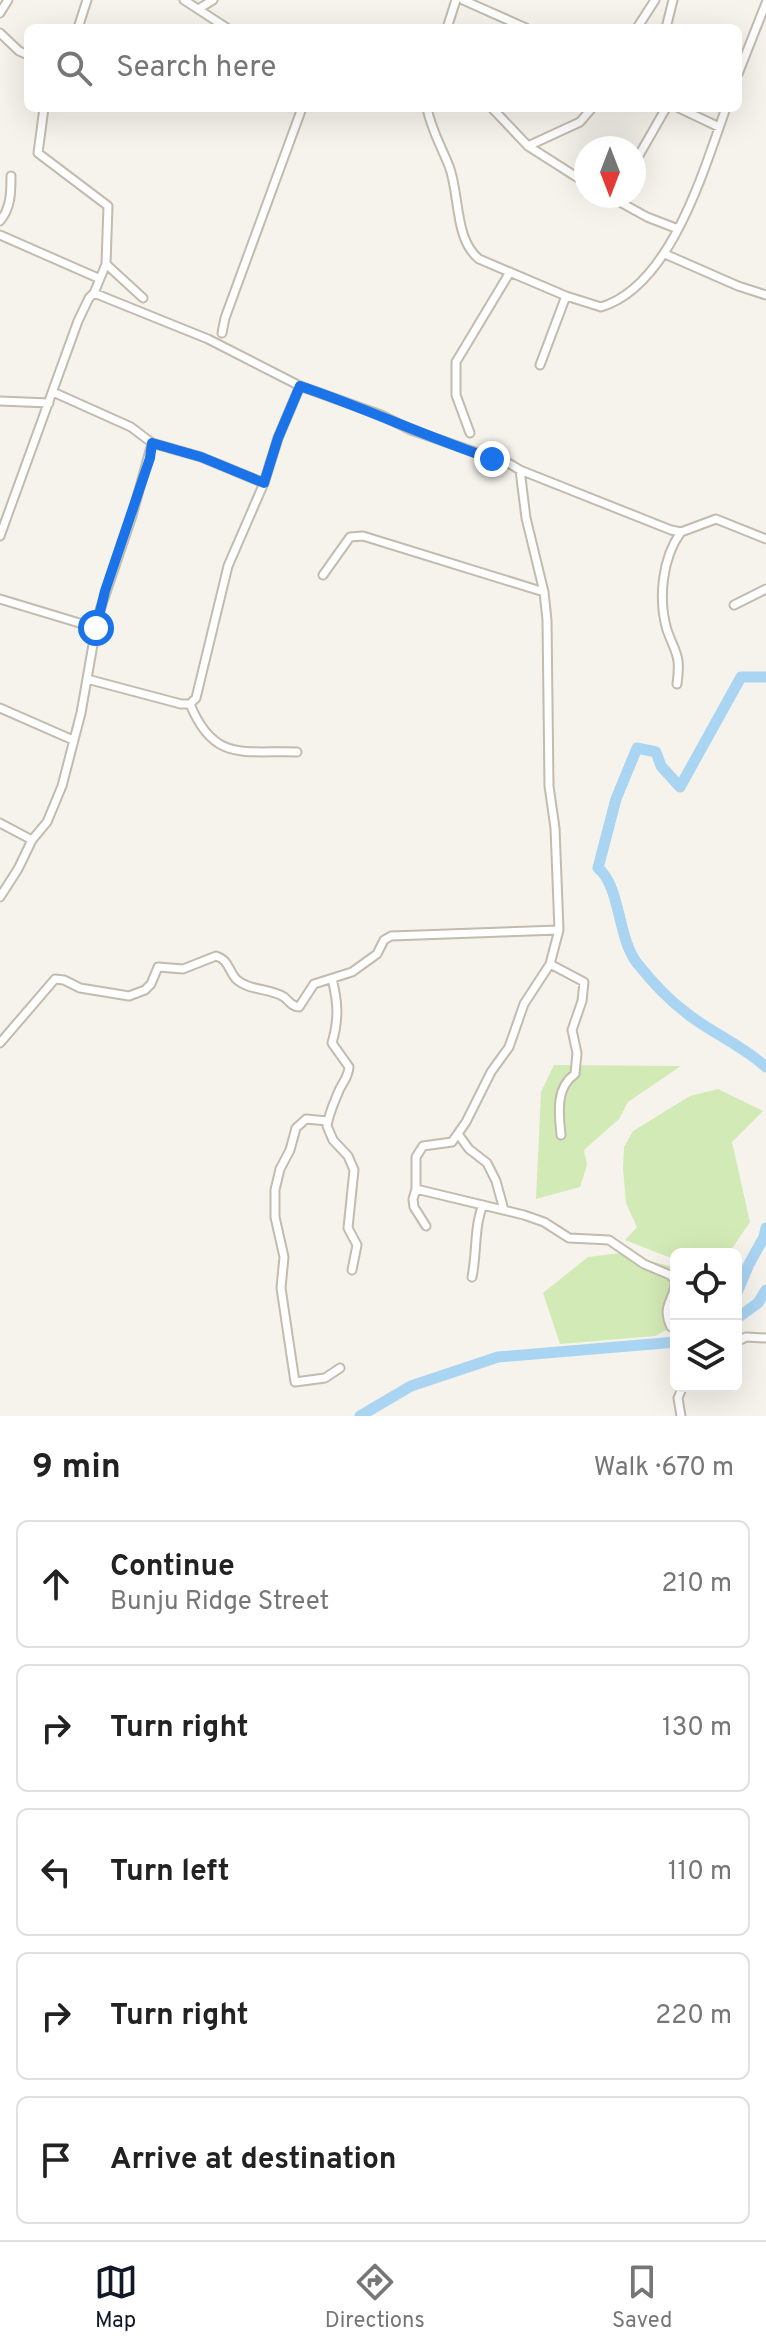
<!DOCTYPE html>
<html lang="en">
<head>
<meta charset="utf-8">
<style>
  body { margin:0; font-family:Overpass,sans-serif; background:#f6f6f6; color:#222 }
  .controls { position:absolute; right:24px; bottom:24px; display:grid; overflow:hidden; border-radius:12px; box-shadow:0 8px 32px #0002 }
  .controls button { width:72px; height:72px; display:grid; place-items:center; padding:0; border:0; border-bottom:2px solid #e0e0e0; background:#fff; color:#222; font:40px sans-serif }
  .compass { position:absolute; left:574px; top:136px; width:72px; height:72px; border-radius:50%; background:#fff; box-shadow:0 8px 32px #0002; rotate:180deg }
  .stop { position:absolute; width:24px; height:24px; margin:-18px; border:6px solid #1a73e8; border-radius:50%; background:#fff }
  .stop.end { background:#1a73e8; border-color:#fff; box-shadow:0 2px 8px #0008 }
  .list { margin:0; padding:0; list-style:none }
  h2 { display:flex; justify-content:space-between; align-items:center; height:104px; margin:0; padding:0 32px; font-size:34px }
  h2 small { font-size:26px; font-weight:400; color:#767676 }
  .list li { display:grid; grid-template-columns:52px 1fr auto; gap:24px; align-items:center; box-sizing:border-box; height:128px; margin:0 16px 16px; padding:0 16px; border:2px solid #e0e0e0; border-radius:12px }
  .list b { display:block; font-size:30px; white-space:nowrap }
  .list p { margin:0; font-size:26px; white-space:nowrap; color:#767676 }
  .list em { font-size:26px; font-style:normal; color:#767676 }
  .icon { flex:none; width:44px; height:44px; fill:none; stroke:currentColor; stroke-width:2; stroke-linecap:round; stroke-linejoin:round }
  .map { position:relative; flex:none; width:766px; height:1416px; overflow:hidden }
  .search { position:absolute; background:#fff; box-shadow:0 8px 32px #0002; left:24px; right:24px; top:24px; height:88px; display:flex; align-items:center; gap:20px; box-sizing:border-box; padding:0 28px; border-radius:12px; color:#767676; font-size:30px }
  .sheet { height:824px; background:#fff }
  nav { display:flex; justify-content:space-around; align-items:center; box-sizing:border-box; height:112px; border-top:2px solid #e0e0e0; background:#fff; font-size:22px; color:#767676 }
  nav a { display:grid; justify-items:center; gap:4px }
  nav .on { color:#111827 }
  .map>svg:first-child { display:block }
  .green { fill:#d2eab5 }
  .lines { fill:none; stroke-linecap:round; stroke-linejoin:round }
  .river { stroke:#a9d4f2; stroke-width:11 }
  .street-casing { stroke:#c2bbae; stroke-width:11 }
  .street { stroke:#fff; stroke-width:7 }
  .route { stroke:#1a73e8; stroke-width:10 }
</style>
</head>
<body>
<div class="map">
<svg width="766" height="1416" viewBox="0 0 766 1416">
  <rect width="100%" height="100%" fill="#f6f3ec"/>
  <!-- green -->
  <path class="green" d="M554 1065 681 1066 628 1102 619 1119 584 1150 587 1165 580 1187 536 1199 541 1092Z
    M718 1089 763 1111 732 1142 750 1222 728 1254H676V1260L625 1240 637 1227 626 1203 623 1168 624 1147 633 1131 690 1096Z
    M620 1253 676 1268V1325L655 1336 560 1344 543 1293 588 1257Z"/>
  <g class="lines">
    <!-- river -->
    <path class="river" d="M766 677H741L680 787 661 766 656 752 637 748 616 799 598 868C621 887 617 937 637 963 652 982 670 1001 689 1015 714 1034 743 1046 766 1067
      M736 1295 749 1264 764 1237 766 1228
      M736 1319 758 1303 766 1290
      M360 1416 411 1386 498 1357 676 1342"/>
    <!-- street casing -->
    <g class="street-casing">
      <path id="street" d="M184 0 227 28
        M463 0 526 28
        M200 8 213 0
        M0 13 8 0
        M78 28 87 0
        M447 28 456 0
        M637 28 655 0
        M666 28 673 0
        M0 33 19 51 28 55
        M738 74 766 3
        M44 108 38 153 108 206 106 264 94 293
        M427 108C431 129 441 146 449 166 460 194 454 239 479 259L566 296 601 307C671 286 704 169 726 108
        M492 108 528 146 586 183
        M679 108 719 127
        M528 146 580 122 592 108
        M634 164 666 108
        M609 196 647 217 678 229
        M0 221C11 208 11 192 11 176
        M0 235 98 278
        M665 254 738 286 766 295
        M106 264 143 298
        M222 333 225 318 302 108
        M540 365 566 296
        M53 392 131 427 152 443 201 457 264 483
        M0 401 49 403
        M470 433 456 395V362L510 272
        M0 536 78 321 89 298 94 293 208 339 300 386 381 415 411 430 510 464 520 470 671 530 681 532 716 519 766 539
        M323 575 350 537 363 536 544 592
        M0 599 96 628
        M734 605 766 589
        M87 679 181 704H190L196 698 228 566 264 483 278 438 300 386
        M677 684C681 655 676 655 667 630 658 599 662 558 681 532
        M190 704C214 763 244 750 297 752
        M0 708 73 740
        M0 823 32 840
        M0 897 18 869 32 840 47 822 62 786 81 713 98 616 132 516 152 443
        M550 964 584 982 582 1001 572 1030 577 1053 575 1074C555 1088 559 1114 561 1135
        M332 979C338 1002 339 1019 332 1043L349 1067C348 1079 342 1082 338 1093 335 1100 328 1118 327 1126L333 1140 348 1156 354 1170 348 1228 357 1245 352 1270
        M0 1043 55 979 64 980 80 988 129 996 145 990 151 984 158 967 183 969 216 956C229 960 228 970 236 979 249 991 270 988 284 997 290 1002 291 1006 299 1007L314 984 352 972 377 954 384 940 391 936 559 930
        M327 1121 306 1119 296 1128 290 1150 280 1169 275 1190V1217L284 1257 281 1288 295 1382 325 1378 340 1368
        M458 1134 469 1149 487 1163 496 1181 504 1210
        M416 1189 524 1215 544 1222 569 1238 609 1240 644 1264 670 1275 675 1280C676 1300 660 1304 671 1327
        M426 1226 414 1207 413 1199 416 1189V1157L423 1146 452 1142 466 1122 491 1072 509 1047 524 1004 550 964 559 930 555 828 549 786 547 620 544 592 526 518 520 470
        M472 1277C477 1253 474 1226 483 1205
        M736 1342 746 1337 766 1338
        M681 1416 678 1398 683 1386"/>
    </g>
    <!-- street -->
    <use href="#street" class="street"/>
  </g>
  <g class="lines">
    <!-- route -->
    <path class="route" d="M96 628 105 591 150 458 152 443 201 457 264 483 278 438 300 386C365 408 427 437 492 459"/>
  </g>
</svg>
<div class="controls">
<button><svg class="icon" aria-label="locate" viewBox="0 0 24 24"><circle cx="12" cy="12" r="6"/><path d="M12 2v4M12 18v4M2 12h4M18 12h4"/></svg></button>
<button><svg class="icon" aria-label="layers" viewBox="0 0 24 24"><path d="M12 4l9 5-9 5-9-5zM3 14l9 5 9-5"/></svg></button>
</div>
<svg class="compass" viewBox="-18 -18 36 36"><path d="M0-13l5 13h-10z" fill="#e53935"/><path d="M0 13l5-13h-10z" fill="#767676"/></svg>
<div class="stop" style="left:96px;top:628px"></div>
<div class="stop end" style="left:492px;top:459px"></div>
<div class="search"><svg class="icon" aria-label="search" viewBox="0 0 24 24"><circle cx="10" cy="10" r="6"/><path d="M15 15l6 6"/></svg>Search here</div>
</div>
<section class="sheet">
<h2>9 min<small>Walk · 670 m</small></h2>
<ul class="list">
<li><svg class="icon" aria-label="ahead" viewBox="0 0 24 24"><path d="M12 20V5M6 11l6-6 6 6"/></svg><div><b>Continue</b><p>Bunju Ridge Street</p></div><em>210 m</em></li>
<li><svg class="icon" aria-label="right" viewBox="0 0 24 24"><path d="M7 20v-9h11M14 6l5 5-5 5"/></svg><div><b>Turn right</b></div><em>130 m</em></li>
<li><svg class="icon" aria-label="left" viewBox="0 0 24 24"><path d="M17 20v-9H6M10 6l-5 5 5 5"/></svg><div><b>Turn left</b></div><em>110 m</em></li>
<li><svg class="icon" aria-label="right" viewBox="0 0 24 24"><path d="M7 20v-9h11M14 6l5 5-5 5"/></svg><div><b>Turn right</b></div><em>220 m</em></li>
<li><svg class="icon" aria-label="arrive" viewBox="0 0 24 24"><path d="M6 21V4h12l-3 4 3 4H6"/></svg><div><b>Arrive at destination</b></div></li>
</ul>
</section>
<nav>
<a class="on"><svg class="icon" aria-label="map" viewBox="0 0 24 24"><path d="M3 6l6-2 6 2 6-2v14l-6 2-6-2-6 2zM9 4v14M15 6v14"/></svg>Map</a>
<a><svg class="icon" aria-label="directions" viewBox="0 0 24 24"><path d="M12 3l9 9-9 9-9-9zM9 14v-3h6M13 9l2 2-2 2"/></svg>Directions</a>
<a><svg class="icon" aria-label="saved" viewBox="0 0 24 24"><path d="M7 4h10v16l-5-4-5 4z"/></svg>Saved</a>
</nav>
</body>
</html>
